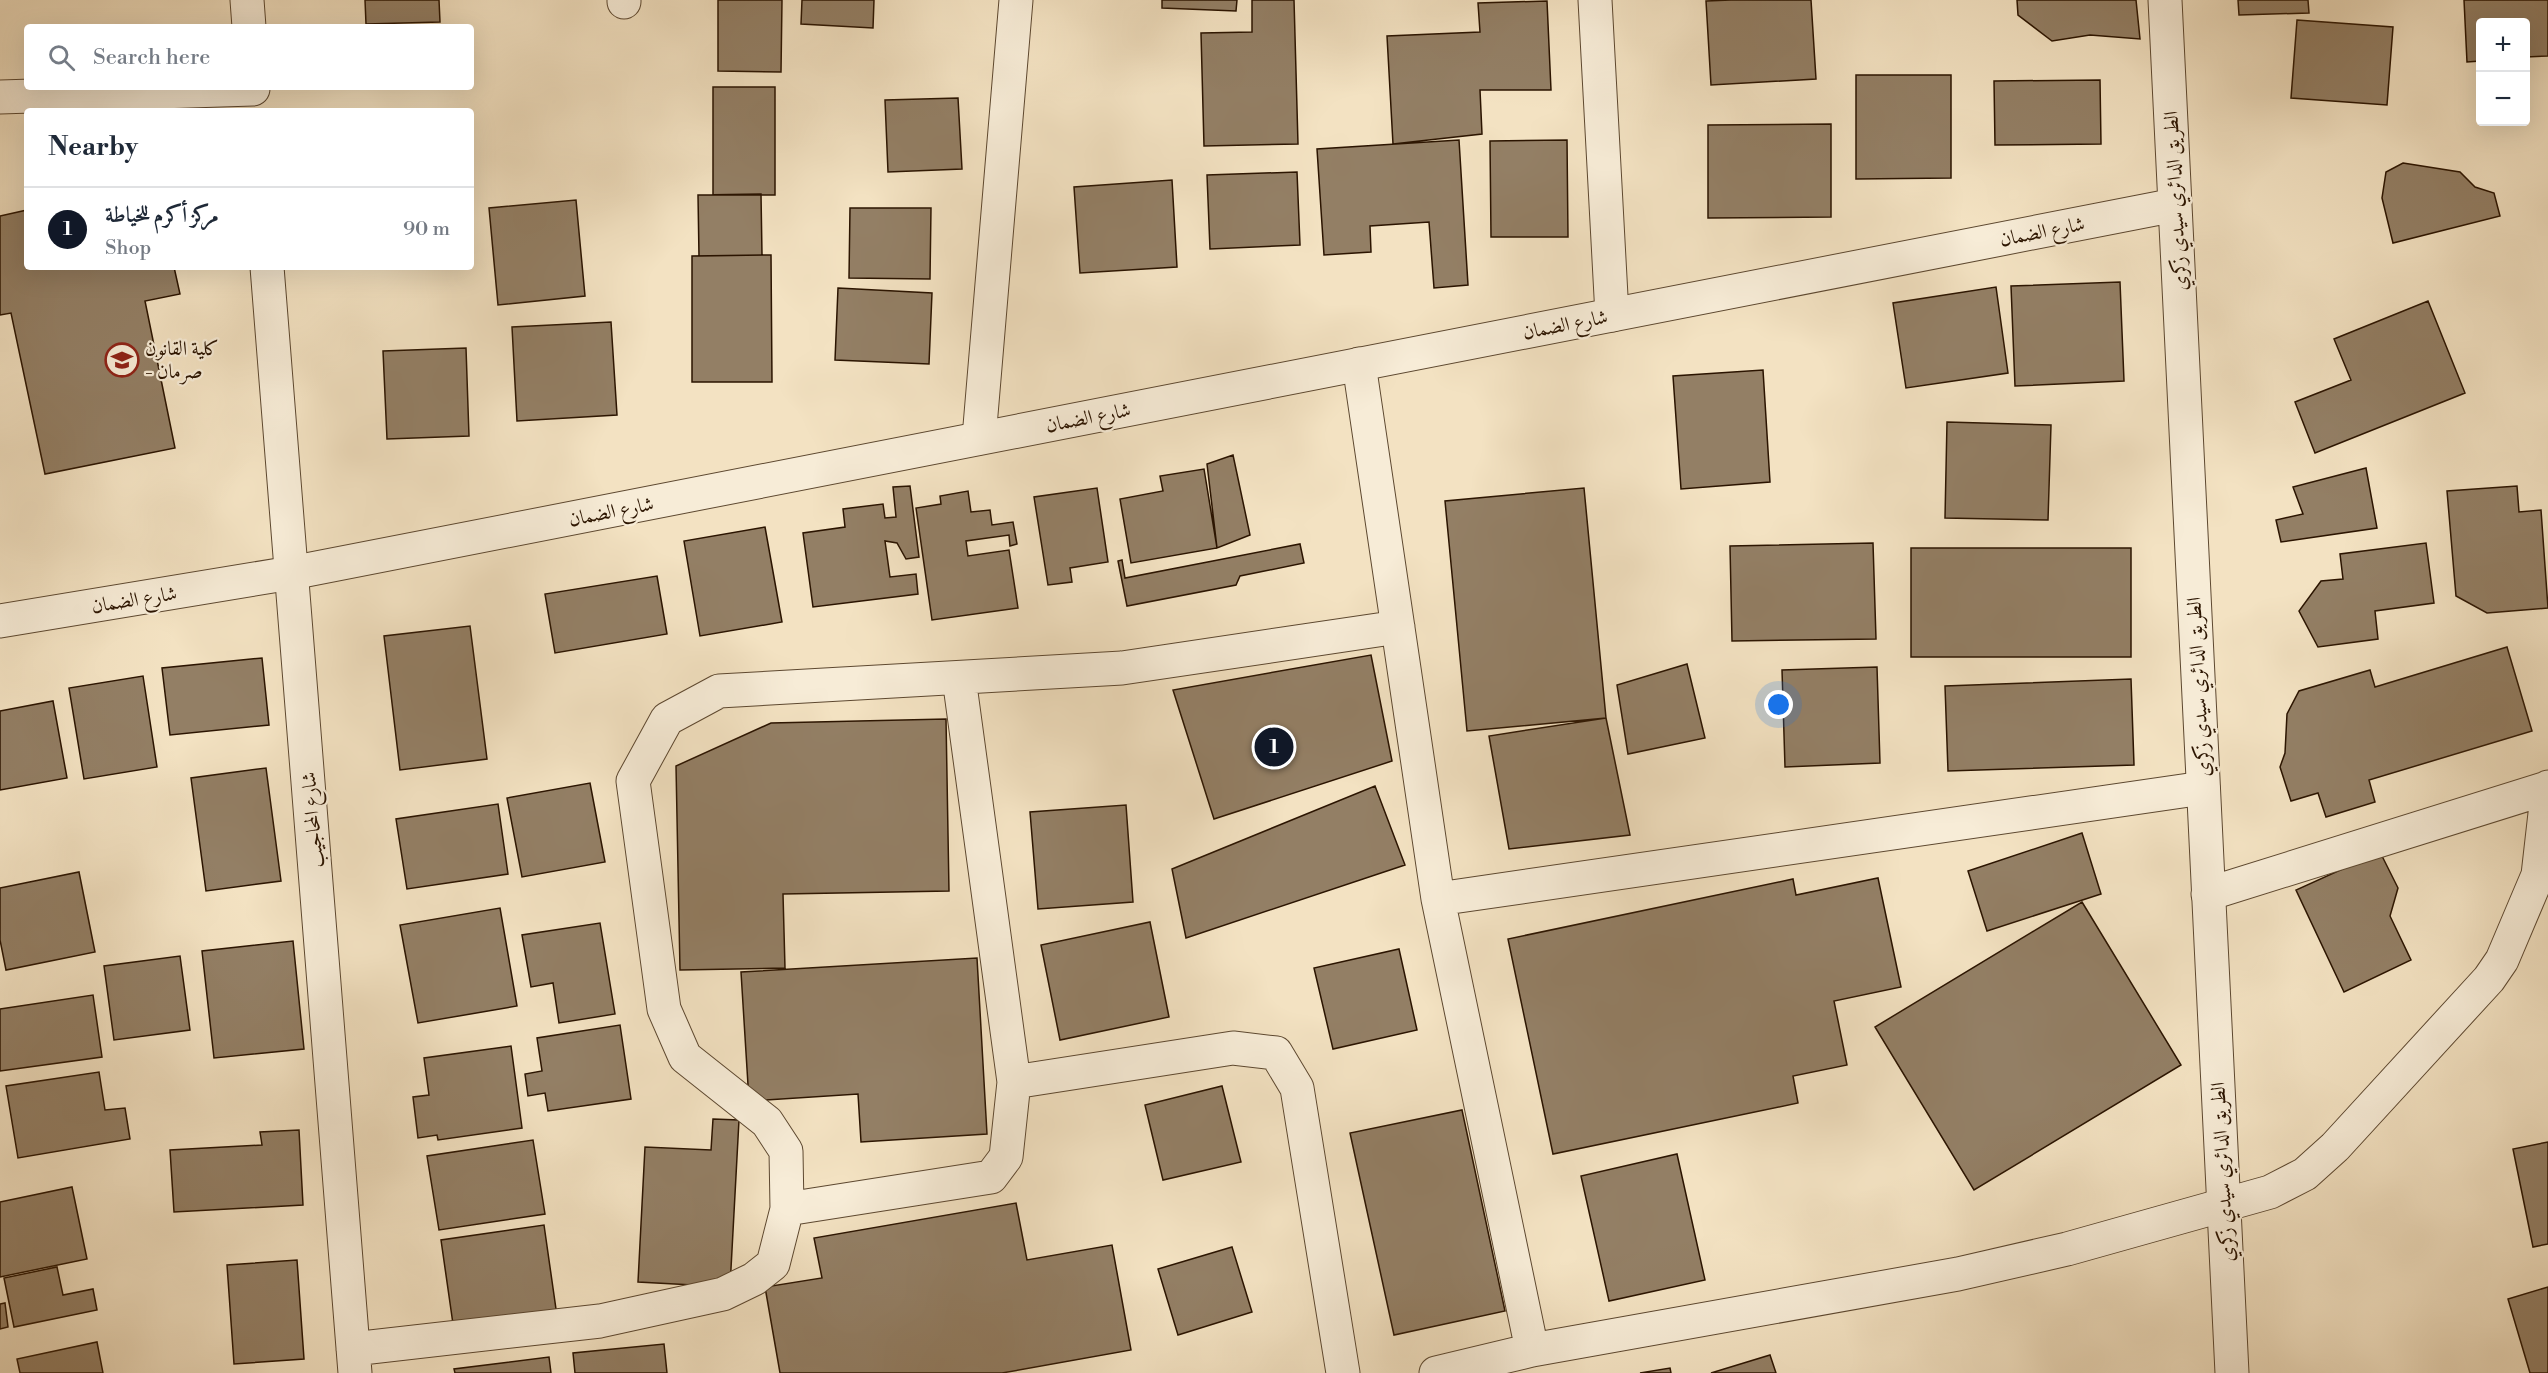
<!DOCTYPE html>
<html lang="en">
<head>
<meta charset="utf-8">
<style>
  body { margin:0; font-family:"Libre Bodoni",Amiri,serif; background:#f2f2f3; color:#1f2937 }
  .controls { position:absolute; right:18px; top:18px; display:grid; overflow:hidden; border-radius:6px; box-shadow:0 6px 24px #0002 }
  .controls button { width:54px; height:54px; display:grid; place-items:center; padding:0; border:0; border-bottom:2px solid #e0e1e3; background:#fff; color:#1f2937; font:30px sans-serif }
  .you { position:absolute; left:1779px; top:705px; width:21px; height:21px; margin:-15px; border:4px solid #fff; border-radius:50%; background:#1a73e8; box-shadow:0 0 0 9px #1a73e833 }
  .badge { display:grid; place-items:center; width:39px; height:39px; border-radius:50%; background:#111827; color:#fff; font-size:20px; font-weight:700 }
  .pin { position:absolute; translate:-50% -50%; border:3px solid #fff; box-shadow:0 2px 6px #0006 }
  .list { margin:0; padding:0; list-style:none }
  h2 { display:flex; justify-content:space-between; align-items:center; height:78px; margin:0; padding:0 24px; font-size:26px }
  h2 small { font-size:20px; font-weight:400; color:#747a83 }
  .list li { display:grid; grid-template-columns:39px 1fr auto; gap:18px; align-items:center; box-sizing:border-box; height:84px; padding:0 24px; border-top:2px solid #e0e1e3 }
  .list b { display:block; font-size:22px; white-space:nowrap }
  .list p { margin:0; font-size:20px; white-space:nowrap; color:#747a83 }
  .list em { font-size:20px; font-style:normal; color:#747a83 }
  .icon { flex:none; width:33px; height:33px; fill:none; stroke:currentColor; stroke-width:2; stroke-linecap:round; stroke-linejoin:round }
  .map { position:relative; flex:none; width:2548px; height:1373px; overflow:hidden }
  .search { position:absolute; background:#fff; box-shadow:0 6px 24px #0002; left:24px; top:24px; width:450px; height:66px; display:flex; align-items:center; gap:15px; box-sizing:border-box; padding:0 21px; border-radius:6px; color:#747a83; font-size:22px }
  .panel { position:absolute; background:#fff; box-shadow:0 6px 24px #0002; left:24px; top:108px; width:450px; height:162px; border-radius:6px }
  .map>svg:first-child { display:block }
  .building { fill:#937f65; stroke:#2b1400; stroke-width:1.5 }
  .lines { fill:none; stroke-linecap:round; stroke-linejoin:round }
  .minor-casing { stroke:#5d4830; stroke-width:35 }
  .tertiary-casing { stroke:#5d4830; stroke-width:35 }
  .minor { stroke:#f7ecd7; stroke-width:33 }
  .tertiary { stroke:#f7ecd7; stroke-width:33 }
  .labels { text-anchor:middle; stroke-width:4.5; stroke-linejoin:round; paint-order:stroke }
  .street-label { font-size:20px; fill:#2b1400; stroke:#f7ecd7 }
  .poi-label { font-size:20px; fill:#2b1400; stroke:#f7ecd7; text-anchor:start }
</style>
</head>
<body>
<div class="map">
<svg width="2548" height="1373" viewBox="0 0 2548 1373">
  <rect width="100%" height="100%" fill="#f3e2c2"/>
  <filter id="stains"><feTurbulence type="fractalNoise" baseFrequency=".00333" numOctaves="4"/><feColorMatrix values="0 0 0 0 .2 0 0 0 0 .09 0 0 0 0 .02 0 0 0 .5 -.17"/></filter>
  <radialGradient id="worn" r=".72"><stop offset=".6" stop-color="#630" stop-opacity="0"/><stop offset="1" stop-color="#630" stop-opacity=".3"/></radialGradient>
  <!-- building -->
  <path class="building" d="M365 0H439L440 22 366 24Z
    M718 0H782L781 72 718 71Z
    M802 0H874L873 28 801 24Z
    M1162 0H1237L1236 11 1162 8Z
    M1252 0H1294L1298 144 1204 146 1201 33 1252 32Z
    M1731 0H1811L1816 79 1711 85 1706 1Z
    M2017 0H2136L2140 39 2090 35 2052 41 2018 15Z
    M2238 0H2308L2309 13 2239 15Z
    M2464 0H2548V56L2526 57V22H2480V61L2467 62Z
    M1547 1 1551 90H1480L1482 134 1393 144 1387 36 1480 32 1478 3Z
    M2297 20 2393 27 2387 105 2291 98Z
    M1856 75H1951V178L1856 179Z
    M2100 80 2101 144 1995 145 1994 81Z
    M713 87H775V195H713Z
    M958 98 962 169 888 172 885 100Z
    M1831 124V217L1708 218V125Z
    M1459 140 1468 285 1434 288 1429 222 1370 226 1371 252 1324 255 1317 149Z
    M1567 140 1568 237H1491L1490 141Z
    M2403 163 2460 172 2475 187 2494 193 2500 216 2393 243 2382 198 2386 172Z
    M1297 172 1300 245 1210 249 1207 175Z
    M1172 180 1177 267 1080 273 1074 187Z
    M761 194 762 255 699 256 698 195Z
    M576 200 585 296 498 305 489 208Z
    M850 208H931L930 279 849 278Z
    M27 210V267H174L180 294 145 301 175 448 45 474 11 313 0 315V216Z
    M771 255 772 382H692V256Z
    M2120 282 2124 381 2015 386 2011 286Z
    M1996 287 2008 373 1906 388 1893 303Z
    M838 288 932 293 929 364 835 360Z
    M2428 301 2465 393 2315 453 2295 402 2351 380 2334 339Z
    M611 322 617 415 517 421 512 327Z
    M466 348 469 436 387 439 383 351Z
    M1763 370 1770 482 1681 489 1673 376Z
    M1947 422 2051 425 2048 520 1945 518Z
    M1233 455 1250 535 1217 548 1207 464Z
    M2366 468 2377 528 2281 542 2276 520 2303 514 2293 487Z
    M1204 469 1217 548 1131 563 1120 499 1163 491 1160 476Z
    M910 486 919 557 906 559 897 543 885 541 890 577 916 574 918 594 813 607 803 533 845 527 843 509 883 504 885 518 896 517 893 487Z
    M2517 486 2519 512 2541 510 2548 608 2487 613 2456 596 2447 491Z
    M1097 488 1108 562 1070 568 1072 582 1048 585 1034 497Z
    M1584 488 1606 718 1467 731 1445 501Z
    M968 491 971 512 990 510 992 525 1013 522 1017 544 1010 546 1009 535 966 541 968 556 1009 550 1018 608 932 620 916 508 941 504 940 496Z
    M765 527 782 622 700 636 684 541Z
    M1873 543 1876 639 1732 641 1730 546Z
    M2426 543 2434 603 2375 611 2378 639 2318 647 2299 611 2321 581 2343 579 2340 554Z
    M1300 544 1304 563 1240 576 1236 585 1127 606 1118 561 1122 560 1125 578Z
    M1911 548H2131V657H1911Z
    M657 576 667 634 555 653 545 594Z
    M470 626 487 759 400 770 384 636Z
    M2507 647 2532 731 2369 780 2375 802 2326 817 2318 793 2291 801 2280 767 2285 753 2287 714 2299 691 2370 670 2375 687Z
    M1371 655 1392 761 1214 819 1173 690Z
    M262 658 269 725 170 735 162 668Z
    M1687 664 1705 738 1628 754 1617 685Z
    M1877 667 1880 763 1785 767 1782 670Z
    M143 676 157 767 84 779 69 688Z
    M2131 679 2134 765 1948 771 1945 686Z
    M53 701 67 778 0 790V711Z
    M1606 718 1630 835 1509 849 1489 736Z
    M946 719 949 891 783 894 785 968 680 970 676 766 771 723Z
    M266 768 281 881 206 891 191 778Z
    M590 783 605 862 522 877 507 798Z
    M1375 786 1405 865 1186 938 1172 869Z
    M498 804 508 874 407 889 396 819Z
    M1126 805 1133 902 1038 909 1030 812Z
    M2082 833 2101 894 1987 931 1968 871Z
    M2380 852 2398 888 2390 916 2411 960 2344 992 2296 890Z
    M79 872 95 952 6 970 0 940V888Z
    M1878 878 1901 987 1834 1001 1847 1065 1793 1076 1798 1103 1553 1154 1508 939 1793 879 1796 895Z
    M2082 902 2181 1065 1974 1190 1875 1027Z
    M500 908 517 1006 418 1023 400 925Z
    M1150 922 1169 1017 1060 1040 1041 945Z
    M600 923 615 1014 559 1023 553 983 531 987 522 935Z
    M293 941 304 1049 214 1058 202 951Z
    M1399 949 1417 1030 1333 1049 1314 968Z
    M180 956 190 1030 114 1040 104 966Z
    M977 958 987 1134 861 1142 858 1094 749 1101 741 972Z
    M93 995 102 1057 0 1071V1009Z
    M620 1025 631 1099 548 1111 545 1093 528 1096 525 1074 542 1071 537 1038Z
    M511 1046 522 1128 438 1140 437 1135 418 1138 413 1097 429 1095 424 1058Z
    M99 1072 105 1110 125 1108 130 1139 18 1158 6 1086Z
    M1222 1086 1241 1162 1163 1180 1145 1105Z
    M1462 1110 1505 1311 1394 1335 1350 1133Z
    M713 1119 739 1120 730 1287 638 1282 645 1147 711 1150Z
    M299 1130 303 1205 174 1212 170 1150 262 1145 260 1132Z
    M533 1140 545 1214 439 1230 427 1156Z
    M2548 1142V1244L2533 1247 2513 1149Z
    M1677 1154 1705 1280 1609 1301 1581 1176Z
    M72 1187 87 1259 0 1277V1202Z
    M1016 1203 1027 1260 1112 1245 1131 1350 1002 1373H780L765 1287 822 1278 814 1238Z
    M544 1225 557 1316 454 1331 441 1240Z
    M1232 1247 1252 1312 1178 1335 1158 1269Z
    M297 1260 304 1359 234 1364 227 1265Z
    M57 1267 63 1295 93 1289 97 1310 14 1327 4 1278Z
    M2548 1287V1373H2530L2508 1299Z
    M5 1303 8 1327 0 1329V1304Z
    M97 1342 103 1373H20L17 1359Z
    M664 1344 667 1373H575L573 1353Z
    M1770 1355 1776 1373H1711Z
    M549 1357 551 1373H455L454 1369Z
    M1670 1368 1671 1373H1640Z"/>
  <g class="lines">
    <!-- minor casing -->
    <g class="minor-casing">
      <path id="minor" d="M247 0 249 27
        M624 0V2
        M1595 0 1612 315
        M0 97 253 89
        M267 267 355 1373
        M1359 364 1438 899 1532 1350
        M979 438 1016 0
        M2208 894 2547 788
        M1438 899 2203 788
        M1014 1082 1233 1048 1276 1053 1297 1088 1343 1373
        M787 1209 991 1177 1006 1157 1014 1082 959 678
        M353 1349 600 1321 723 1294 754 1279 773 1264 787 1209 786 1151 767 1122 685 1057 664 1009 633 781 667 719 719 691 1122 668 1398 627
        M1436 1373 1532 1350 1958 1274 2067 1249 2270 1192 2305 1174 2335 1147 2489 979 2502 960 2538 875 2548 787"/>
    </g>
    <!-- tertiary casing -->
    <g class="tertiary-casing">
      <path id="tertiary" d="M2165 0 2232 1373
        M0 621 291 573 2175 205"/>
    </g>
    <!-- minor -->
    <use href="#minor" class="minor"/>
    <!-- tertiary -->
    <use href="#tertiary" class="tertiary"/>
  </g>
  <!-- icons -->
  <defs>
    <g id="university-ring" transform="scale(1.725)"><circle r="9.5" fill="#f7ecd7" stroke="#8f2418" stroke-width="1.5"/><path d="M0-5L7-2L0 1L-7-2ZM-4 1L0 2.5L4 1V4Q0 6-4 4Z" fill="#8f2418"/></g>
  </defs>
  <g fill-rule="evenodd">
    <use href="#university-ring" x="122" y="360"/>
  </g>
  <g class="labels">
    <!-- street labels -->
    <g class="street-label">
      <text transform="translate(2175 201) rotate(-93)" y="7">الطريق الدائري سيدي زكري</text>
      <text transform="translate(2042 231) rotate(-11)" y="7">شارع الضمان</text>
      <text transform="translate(1565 324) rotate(-11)" y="7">شارع الضمان</text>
      <text transform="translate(1088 417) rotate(-11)" y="7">شارع الضمان</text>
      <text transform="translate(611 511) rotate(-11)" y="7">شارع الضمان</text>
      <text transform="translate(134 599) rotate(-9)" y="7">شارع الضمان</text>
      <text transform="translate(2198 687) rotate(-93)" y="7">الطريق الدائري سيدي زكري</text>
      <text transform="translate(312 820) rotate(-95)" y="7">شارع المحاجيب</text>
      <text transform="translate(2222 1172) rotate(-93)" y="7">الطريق الدائري سيدي زكري</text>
    </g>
    <!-- poi labels -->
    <g class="poi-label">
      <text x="145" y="355">كلية القانون<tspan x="145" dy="23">- صرمان</tspan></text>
    </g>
  </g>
  <rect width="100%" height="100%" filter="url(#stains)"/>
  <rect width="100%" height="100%" fill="url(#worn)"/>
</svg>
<div class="controls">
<button>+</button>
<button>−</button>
</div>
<div class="you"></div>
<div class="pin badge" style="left:1274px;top:747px">1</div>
<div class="search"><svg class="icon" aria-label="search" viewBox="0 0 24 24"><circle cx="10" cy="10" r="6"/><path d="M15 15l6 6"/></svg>Search here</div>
<section class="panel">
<h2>Nearby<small></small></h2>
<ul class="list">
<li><span class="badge">1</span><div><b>مركز أكرم للخياطة</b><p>Shop</p></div><em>90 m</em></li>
</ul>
</section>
</div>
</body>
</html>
